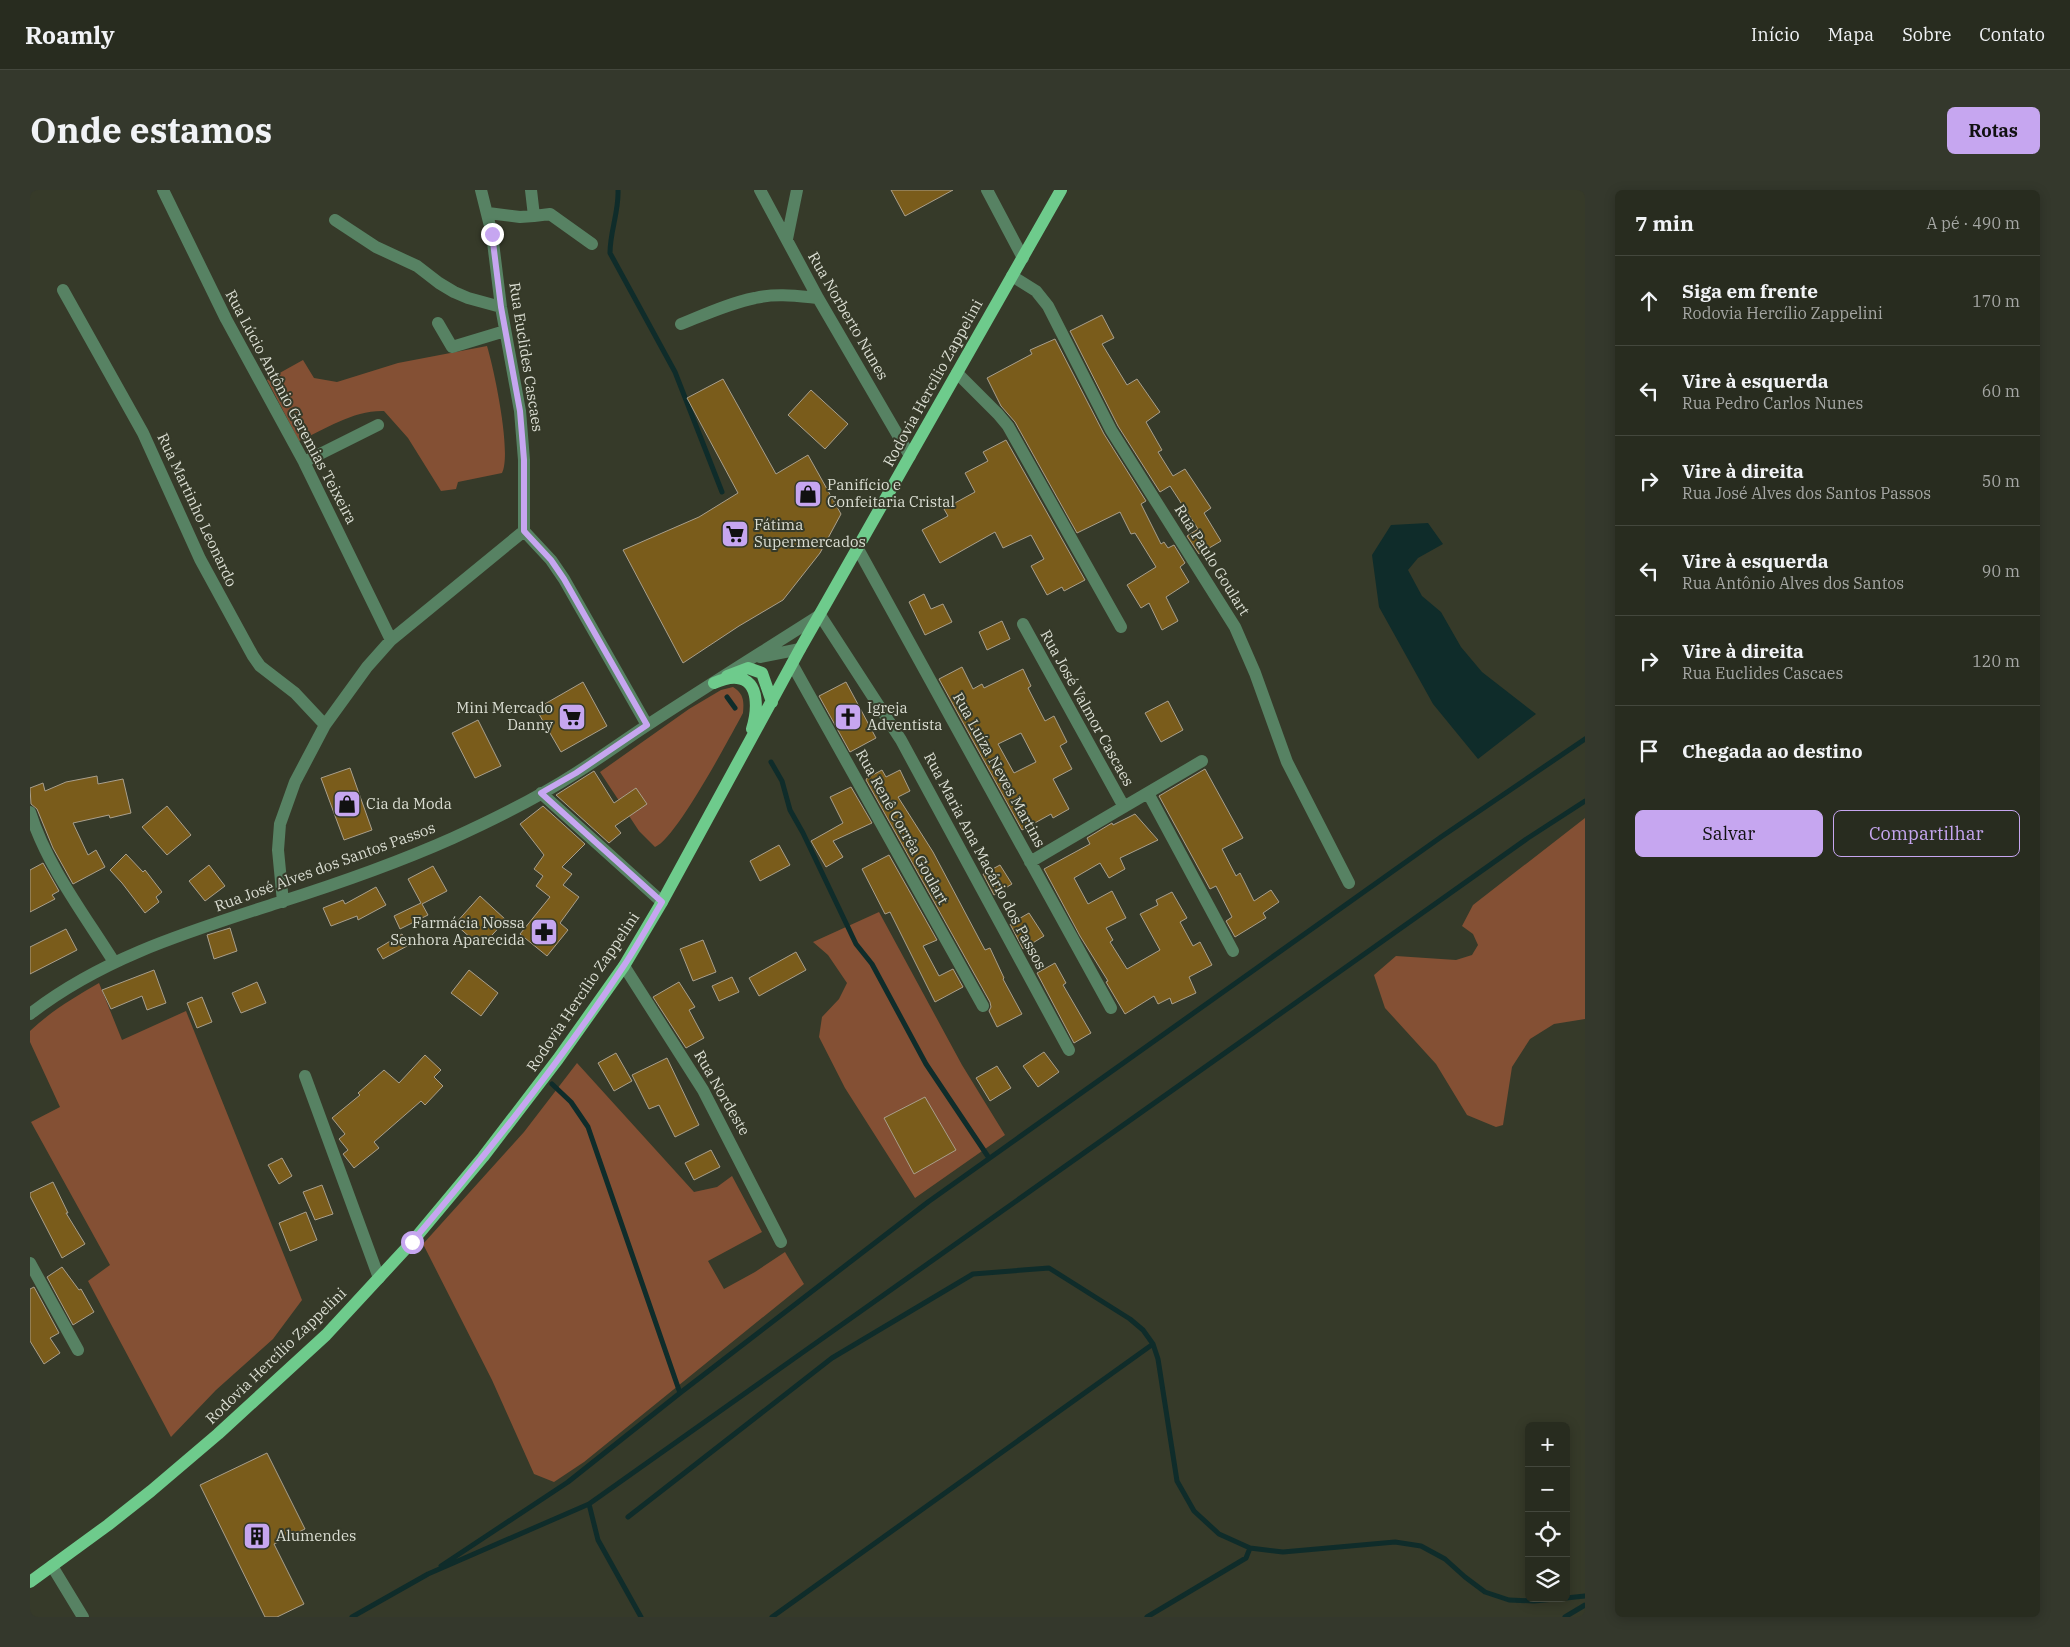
<!DOCTYPE html>
<html lang="pt">
<head>
<meta charset="utf-8">
<style>
  body { margin:0; font-family:"IBM Plex Serif",serif; background:#34382c; color:#f1f3f6 }
  .controls { position:absolute; right:15px; bottom:15px; display:grid; overflow:hidden; border-radius:8px; box-shadow:0 2px 12px #0003 }
  .controls button { width:45px; height:45px; display:grid; place-items:center; padding:0; border:0; border-bottom:1px solid #44483d; background:#282c1f; color:#f1f3f6; font:25px sans-serif }
  .stop { position:absolute; width:15px; height:15px; margin:-11px; border:4px solid #c6a6f0; border-radius:50%; background:#fff }
  .stop.end { background:#c6a6f0; border-color:#fff; box-shadow:0 1px 5px #0008 }
  .list { margin:0; padding:0; list-style:none }
  h2 { display:flex; justify-content:space-between; align-items:center; height:65px; margin:0; padding:0 20px; font-size:21px }
  h2 small { font-size:16px; font-weight:400; color:#a5a7a4 }
  .list li { display:grid; grid-template-columns:32px 1fr auto; gap:15px; align-items:center; box-sizing:border-box; height:90px; padding:0 20px; border-top:1px solid #44483d }
  .list b { display:block; font-size:19px; white-space:nowrap }
  .list p { margin:0; font-size:16px; white-space:nowrap; color:#a5a7a4 }
  .list em { font-size:16px; font-style:normal; color:#a5a7a4 }
  .actions { display:flex; gap:10px; padding:15px 20px }
  .actions a { flex:1; padding:11px 0; border:1px solid #c6a6f0; border-radius:8px; text-align:center; font-size:18px; color:#c6a6f0 }
  .actions .main { background:#c6a6f0; color:#111 }
  .icon { flex:none; width:28px; height:28px; fill:none; stroke:currentColor; stroke-width:2; stroke-linecap:round; stroke-linejoin:round }
  .map { position:relative; flex:none; width:1555px; height:1427px; overflow:hidden; border-radius:8px }
  header { display:flex; align-items:center; gap:30px; box-sizing:border-box; height:70px; padding:0 25px; background:#282c1f; border-bottom:1px solid #44483d }
  header strong { font-size:24px }
  nav { display:flex; gap:28px; margin-inline-start:auto; font-size:18px }
  .intro { display:flex; align-items:center; justify-content:space-between; box-sizing:border-box; height:120px; padding:0 30px }
  h1 { margin:0; font-size:35px }
  .button { padding:12px 22px; border-radius:8px; background:#c6a6f0; color:#111; font-size:18px; font-weight:700 }
  main { display:flex; gap:30px; padding:0 30px }
  aside { flex:1; background:#282c1f; border-radius:8px; box-shadow:0 2px 12px #0003 }
  .map>svg:first-child { display:block }
  .green { fill:#845034 }
  .water { fill:#0f2c2a }
  .lines { fill:none; stroke-linecap:round; stroke-linejoin:round }
  .stream { stroke:#0f2c2a; stroke-width:5 }
  .building { fill:#7a5c1b; stroke:#a99f8c; fill-rule:evenodd }
  .minor { stroke:#578263; stroke-width:12 }
  .major { stroke:#6ecb8c; stroke-width:12 }
  .route { stroke:#c6a6f0; stroke-width:6 }
  .labels { text-anchor:middle; stroke-width:4; stroke-linejoin:round; paint-order:stroke }
  .street-label { font-size:15px; fill:#dbded3; stroke:#363a29 }
  .poi-label { font-size:15px; fill:#dbded3; stroke:#363a29; text-anchor:start }
</style>
</head>
<body>
<header>
<strong>Roamly</strong>
<nav><a>Início</a><a>Mapa</a><a>Sobre</a><a>Contato</a></nav>
</header>
<div class="intro"><h1>Onde estamos</h1><a class="button">Rotas</a></div>
<main>
<div class="map">
<svg width="1555" height="1427" viewBox="0 0 1555 1427">
  <rect width="100%" height="100%" fill="#363a29"/>
  <!-- green -->
  <path class="green" d="M457 156C464 179 482 263 472 283L428 292 426 299 411 301 378 248 354 221C324 220 295 239 269 251L237 190 273 170 284 188 307 192 368 173Z
    M703 497C714 504 714 511 713 523 700 547 646 649 625 657L609 641 570 582 659 519 691 500Z
    M1555 628V829L1524 834 1500 849 1482 877 1473 935 1466 937 1437 925 1406 874 1355 818 1344 785 1366 766 1426 770 1442 765 1448 755 1443 744 1432 736 1443 715Z
    M849 722 932 875 975 945 885 1008 815 898 789 847 792 827 809 809 817 793 798 765 783 752Z
    M69 793 92 850 156 821 272 1110 243 1149 186 1200 141 1247 58 1091 80 1075 1 932 30 917 0 852V841C21 821 45 807 69 793Z
    M547 873 664 1002 687 997 702 986 732 1042 678 1071 694 1099 725 1082 755 1062 774 1094 554 1272 524 1292 504 1284 462 1190 393 1054 494 942Z"/>
  <!-- water -->
  <path class="water" d="M1398 333 1413 354 1388 368 1378 380 1392 406 1411 422 1431 457 1452 482 1506 524 1448 569 1403 514 1349 417 1342 365 1361 335Z"/>
  <g class="lines">
    <!-- stream -->
    <path class="stream" d="M588 0C589 22 580 41 580 63L645 182 692 302
      M697 507 705 518
      M741 572 752 591 760 620 773 643 826 754 842 774 896 874 959 968
      M522 894 541 912 558 937 650 1203
      M559 1314 568 1350 611 1427
      M598 1327 802 1168 943 1084 1019 1078 1100 1129 1113 1140 1123 1154 1128 1169 1147 1291 1164 1321 1189 1344 1220 1358 1253 1362 1365 1352 1391 1356 1415 1369 1435 1387 1455 1402 1479 1410 1504 1411 1534 1408
      M411 1376 538 1292 650 1203 898 1012 1411 647 1555 549
      M1536 1408 1555 1406
      M322 1427 398 1384 559 1314 1498 648 1555 611
      M742 1427 1123 1154
      M1117 1427 1216 1368 1220 1358
      M1535 1427 1555 1415"/>
  </g>
  <!-- building -->
  <path class="building" d="M861 0H923L875 26Z
    M1072 125 1084 148 1072 154 1097 195 1107 189 1130 222 1116 232 1132 260 1128 262 1143 286 1155 279 1181 318 1174 323 1191 351 1169 364 1157 346 1168 339 1140 296 1130 302 1088 236 1040 141Z
    M1025 149 1074 244 1116 311 1111 314 1131 354 1134 352 1138 358 1144 355 1155 373 1150 377 1159 392 1136 407 1148 431 1132 440 1119 413 1111 418 1097 395 1126 377 1105 343 1101 344 1090 322 1047 343 985 232 971 216 957 188 1002 164 1000 160Z
    M693 189 746 284 778 265 811 324 790 363 753 410 709 436 653 473 593 360 669 327 708 303 657 208Z
    M781 200 818 234 795 259 758 225Z
    M976 250 1055 390 1034 401 1032 397 1017 405 1001 376 1014 369 1001 345 973 358 965 342 910 373 892 340 918 326 914 319 945 302 935 283 958 271 953 262Z
    M894 404 901 419 913 414 922 432 895 445 879 412Z
    M972 431 980 449 957 460 949 442Z
    M932 477 943 499 952 494 954 498 993 479 1001 496 998 498 1015 531 1024 526 1037 552 1030 556 1042 579 1023 589 1039 619 1023 628 1021 624 992 640 909 489ZM991 543 1006 572 984 583 968 554Z
    M553 492 577 536 531 562 506 519Z
    M816 492 846 548 820 562 789 506Z
    M1138 511 1153 540 1131 552 1115 523Z
    M448 530 471 576 445 588 422 543Z
    M320 578 342 640 314 650 291 588Z
    M1175 579 1213 648 1192 659 1206 686 1210 683 1224 711 1241 700 1249 712 1233 723 1236 728 1205 747 1196 731 1202 727 1186 696 1180 699 1129 606Z
    M852 580 856 587 870 580 880 601 868 607 903 662 955 760 960 758 974 788 973 789 992 824 967 837 959 821 961 817 960 812 836 590 837 588Z
    M564 581 584 613 606 598 617 614 585 636 591 643 579 653 526 605Z
    M67 586 68 594 93 589 101 623 80 628 79 625 43 633 58 665 66 660 75 677 43 694 23 658 7 619 1 614 0 598 13 593 15 601 36 592Z
    M821 597 842 633 803 651 813 667 796 677 781 651 813 633 800 607Z
    M137 616 161 645 137 665 112 637Z
    M513 616 555 654 532 677 542 684 533 695 549 707 530 733 538 740 517 766 490 744 520 707 506 696 513 686 504 679 514 665 490 634Z
    M1105 624 1128 650 1090 668 1095 679 1079 688 1070 673 1044 688 1058 714 1082 701 1096 728 1076 738 1083 750 1080 752 1097 779 1130 760 1110 724 1128 715 1126 710 1142 702 1157 728 1150 732 1163 756 1170 752 1182 775 1159 787 1166 803 1142 814 1140 808 1128 814 1124 806 1095 824 1076 792 1078 791 1050 746 1014 679 1060 654 1057 648 1082 633 1083 635Z
    M749 655 760 675 730 691 720 671Z
    M96 664 113 682 115 680 132 702 126 707 129 712 115 723 92 693 80 680Z
    M859 665 907 750 893 756 909 786 923 779 933 797 905 812 860 722 855 724 832 679Z
    M13 673 29 701 22 705 25 709 0 722V680Z
    M179 675 195 696 175 711 159 691Z
    M970 675 982 694 964 705 953 684Z
    M403 676 417 701 392 714 398 725 370 739 364 726 391 713 378 689Z
    M346 697 356 715 328 730 327 726 301 736 293 718 313 710 315 714Z
    M450 706 476 730 451 757 425 734Z
    M999 723 1014 746 993 759 980 734Z
    M200 738 207 761 184 769 177 745Z
    M36 739 47 760 0 784V757Z
    M372 744 379 755 353 769 347 759Z
    M673 750 686 782 663 791 650 759Z
    M766 762 776 780 729 806 719 788Z
    M1025 773 1036 793 1033 795 1061 843 1044 853 1007 783Z
    M124 780 136 813 117 820 112 806 81 819 72 800Z
    M439 780 468 803 451 826 421 803Z
    M702 787 709 802 689 811 682 796Z
    M227 792 236 813 211 823 202 803Z
    M649 792 665 817 659 820 674 848 656 858 623 807Z
    M172 807 182 832 167 838 157 813Z
    M1014 862 1029 882 1008 897 993 876Z
    M586 863 602 891 584 901 568 873Z
    M395 865 411 880 404 887 413 896 395 915 391 911 344 952 349 958 324 978 313 964 318 960 309 949 315 944 302 928 330 905 328 903 354 880 369 893Z
    M637 868 669 935 645 947 629 915 619 919 602 885Z
    M967 876 981 898 960 911 946 888Z
    M895 907 926 960 884 984 854 928Z
    M681 960 690 977 664 990 655 973Z
    M252 968 262 986 249 994 238 975Z
    M23 992 38 1023H36L55 1054 32 1068 0 1006V1003Z
    M292 995 303 1024 285 1030 273 1002Z
    M276 1022 287 1050 260 1061 249 1033Z
    M32 1077 49 1100 51 1099 64 1122 43 1135 17 1087Z
    M4 1097 29 1143 20 1148 30 1163 14 1174 0 1151V1099Z
    M237 1263 275 1339 244 1354 274 1414 247 1427H235L170 1295Z"/>
  <g class="lines">
    <!-- minor -->
    <path class="minor" d="M133 0 196 129 274 272 361 450
      M451 0 462 44 471 117 490 221 494 270V341
      M730 0 788 108 880 266
      M957 0 993 68
      M458 23 490 27 504 26 501 0
      M504 26 520 24 562 54
      M305 30 346 57 387 76 409 93 424 102 438 108 471 117
      M757 49 767 0
      M982 86 1006 101 1018 116 1081 240 1205 437 1225 483 1257 572 1319 693
      M33 100 113 243 170 369 223 466 230 476 265 503 295 535
      M408 133 422 157 475 141
      M651 134C676 124 700 113 725 108 746 103 767 106 788 108
      M927 183 968 224 978 236 1091 437
      M274 272 348 235
      M494 341 521 370 534 389 617 535
      M828 359 1081 818
      M993 434 1094 617
      M730 467 770 459
      M762 474 953 816
      M511 603 632 712
      M1118 603 1203 761
      M0 622C17 676 54 724 84 772
      M1000 672 1172 571
      M253 712 248 660 250 634 265 592 295 535 337 477 361 450 494 341
      M594 776 673 900 751 1052
      M0 824C73 767 161 741 247 713 307 694 367 673 423 648 465 629 507 608 546 583 570 568 593 551 616 536 674 498 732 462 790 425L871 550 1039 860
      M275 886 349 1088
      M0 1073 48 1160
      M22 1376 53 1427"/>
    <!-- major -->
    <path class="major" d="M697 486 718 478 732 483 742 512
      M684 493C691 490 699 487 707 488 731 490 727 523 722 539
      M0 1392 78 1335 121 1301 188 1244 296 1145 382 1052 453 967 528 869 594 776 632 712 770 459 1031 0"/>
  </g>
  <g class="lines">
    <!-- route -->
    <path class="route" d="M382 1052C457 964 529 874 593 777 607 756 619 734 632 712L511 603 546 583 617 535 534 389 521 370 494 341V270L490 221 471 117 462 44"/>
  </g>
  <!-- icons -->
  <defs>
    <g id="shop-square" transform="scale(1.4375)"><rect x="-9" y="-9" width="18" height="18" rx="4" fill="#c6a6f0" stroke="#363a29"/><path d="M-5-2.5h2.3a2.7 3.5 0 0 1 5.4 0H5L5.5 6h-11ZM-1.5-2.5h3a1.5 2.3 0 0 0-3 0Z" fill="#111"/></g>
    <g id="supermarket-square" transform="scale(1.4375)"><rect x="-9" y="-9" width="18" height="18" rx="4" fill="#c6a6f0" stroke="#363a29"/><path d="M-6-5.5h2.5l.6 2H6L4.5 2H-2.5L-4.4-4H-6ZM-1.5 3.2a1.3 1.3 0 1 0 .1 0ZM3 3.2a1.3 1.3 0 1 0 .1 0Z" fill="#111"/></g>
    <g id="church-square" transform="scale(1.4375)"><rect x="-9" y="-9" width="18" height="18" rx="4" fill="#c6a6f0" stroke="#363a29"/><path d="M-1.2-6h2.4v3.5h3.3v2.4h-3.3V6h-2.4V-.1h-3.3v-2.4h3.3Z" fill="#111"/></g>
    <g id="pharmacy-square" transform="scale(1.4375)"><rect x="-9" y="-9" width="18" height="18" rx="4" fill="#c6a6f0" stroke="#363a29"/><path d="M-2-6h4v4h4v4h-4v4h-4v-4h-4v-4h4Z" fill="#111"/></g>
    <g id="building-square" transform="scale(1.4375)"><rect x="-9" y="-9" width="18" height="18" rx="4" fill="#c6a6f0" stroke="#363a29"/><path d="M-4-6H4V6H1V3H-1V6H-4ZM-2.5-4.3h1.7v1.8h-1.7ZM.8-4.3h1.7v1.8H.8ZM-2.5-1h1.7V.8h-1.7ZM.8-1h1.7V.8H.8Z" fill="#111"/></g>
  </defs>
  <g fill-rule="evenodd">
    <use href="#shop-square" x="778" y="304"/>
    <use href="#supermarket-square" x="705" y="344"/>
    <use href="#supermarket-square" x="542" y="527"/>
    <use href="#church-square" x="818" y="527"/>
    <use href="#shop-square" x="317" y="614"/>
    <use href="#pharmacy-square" x="514" y="742"/>
    <use href="#building-square" x="227" y="1346"/>
  </g>
  <g class="labels">
    <!-- street labels -->
    <g class="street-label">
      <text transform="translate(818 126) rotate(60)" y="5">Rua Norberto Nunes</text>
      <text transform="translate(496 167) rotate(81)" y="5">Rua Euclides Cascaes</text>
      <text transform="translate(903 193) rotate(-61)" y="5">Rodovia Hercílio Zappelini</text>
      <text transform="translate(261 217) rotate(62)" y="5">Rua Lúcio Antônio Geremias Teixeira</text>
      <text transform="translate(167 320) rotate(65)" y="5">Rua Martinho Leonardo</text>
      <text transform="translate(1182 370) rotate(58)" y="5">Rua Paulo Goulart</text>
      <text transform="translate(1057 518) rotate(61)" y="5">Rua José Valmor Cascaes</text>
      <text transform="translate(969 580) rotate(61)" y="5">Rua Luíza Neves Martins</text>
      <text transform="translate(872 637) rotate(61)" y="5">Rua Renê Corrêa Goulart</text>
      <text transform="translate(955 671) rotate(62)" y="5">Rua Maria Ana Macário dos Passos</text>
      <text transform="translate(295 677) rotate(-20)" y="5">Rua José Alves dos Santos Passos</text>
      <text transform="translate(553 802) rotate(-56)" y="5">Rodovia Hercílio Zappelini</text>
      <text transform="translate(692 903) rotate(60)" y="5">Rua Nordeste</text>
      <text transform="translate(246 1166) rotate(-44)" y="5">Rodovia Hercílio Zappelini</text>
    </g>
    <!-- poi labels -->
    <g class="poi-label">
      <text x="797" y="300">Panifício e<tspan x="797" dy="17">Confeitaria Cristal</tspan></text>
      <text x="724" y="340">Fátima<tspan x="724" dy="17">Supermercados</tspan></text>
      <text x="523" y="523" text-anchor="end">Mini Mercado<tspan x="523" dy="17">Danny</tspan></text>
      <text x="837" y="523">Igreja<tspan x="837" dy="17">Adventista</tspan></text>
      <text x="336" y="619">Cia da Moda</text>
      <text x="495" y="738" text-anchor="end">Farmácia Nossa<tspan x="495" dy="17">Senhora Aparecida</tspan></text>
      <text x="246" y="1351">Alumendes</text>
    </g>
  </g>
</svg>
<div class="controls">
<button>+</button>
<button>−</button>
<button><svg class="icon" aria-label="locate" viewBox="0 0 24 24"><circle cx="12" cy="12" r="6"/><path d="M12 2v4M12 18v4M2 12h4M18 12h4"/></svg></button>
<button><svg class="icon" aria-label="layers" viewBox="0 0 24 24"><path d="M12 4l9 5-9 5-9-5zM3 14l9 5 9-5"/></svg></button>
</div>
<div class="stop" style="left:382px;top:1052px"></div>
<div class="stop end" style="left:462px;top:44px"></div>
</div>
<aside>
<h2>7 min<small>A pé · 490 m</small></h2>
<ul class="list">
<li><svg class="icon" aria-label="ahead" viewBox="0 0 24 24"><path d="M12 20V5M6 11l6-6 6 6"/></svg><div><b>Siga em frente</b><p>Rodovia Hercílio Zappelini</p></div><em>170 m</em></li>
<li><svg class="icon" aria-label="left" viewBox="0 0 24 24"><path d="M17 20v-9H6M10 6l-5 5 5 5"/></svg><div><b>Vire à esquerda</b><p>Rua Pedro Carlos Nunes</p></div><em>60 m</em></li>
<li><svg class="icon" aria-label="right" viewBox="0 0 24 24"><path d="M7 20v-9h11M14 6l5 5-5 5"/></svg><div><b>Vire à direita</b><p>Rua José Alves dos Santos Passos</p></div><em>50 m</em></li>
<li><svg class="icon" aria-label="left" viewBox="0 0 24 24"><path d="M17 20v-9H6M10 6l-5 5 5 5"/></svg><div><b>Vire à esquerda</b><p>Rua Antônio Alves dos Santos</p></div><em>90 m</em></li>
<li><svg class="icon" aria-label="right" viewBox="0 0 24 24"><path d="M7 20v-9h11M14 6l5 5-5 5"/></svg><div><b>Vire à direita</b><p>Rua Euclides Cascaes</p></div><em>120 m</em></li>
<li><svg class="icon" aria-label="arrive" viewBox="0 0 24 24"><path d="M6 21V4h12l-3 4 3 4H6"/></svg><div><b>Chegada ao destino</b></div></li>
</ul>
<div class="actions"><a class="main">Salvar</a><a>Compartilhar</a></div>
</aside>
</main>
</body>
</html>
